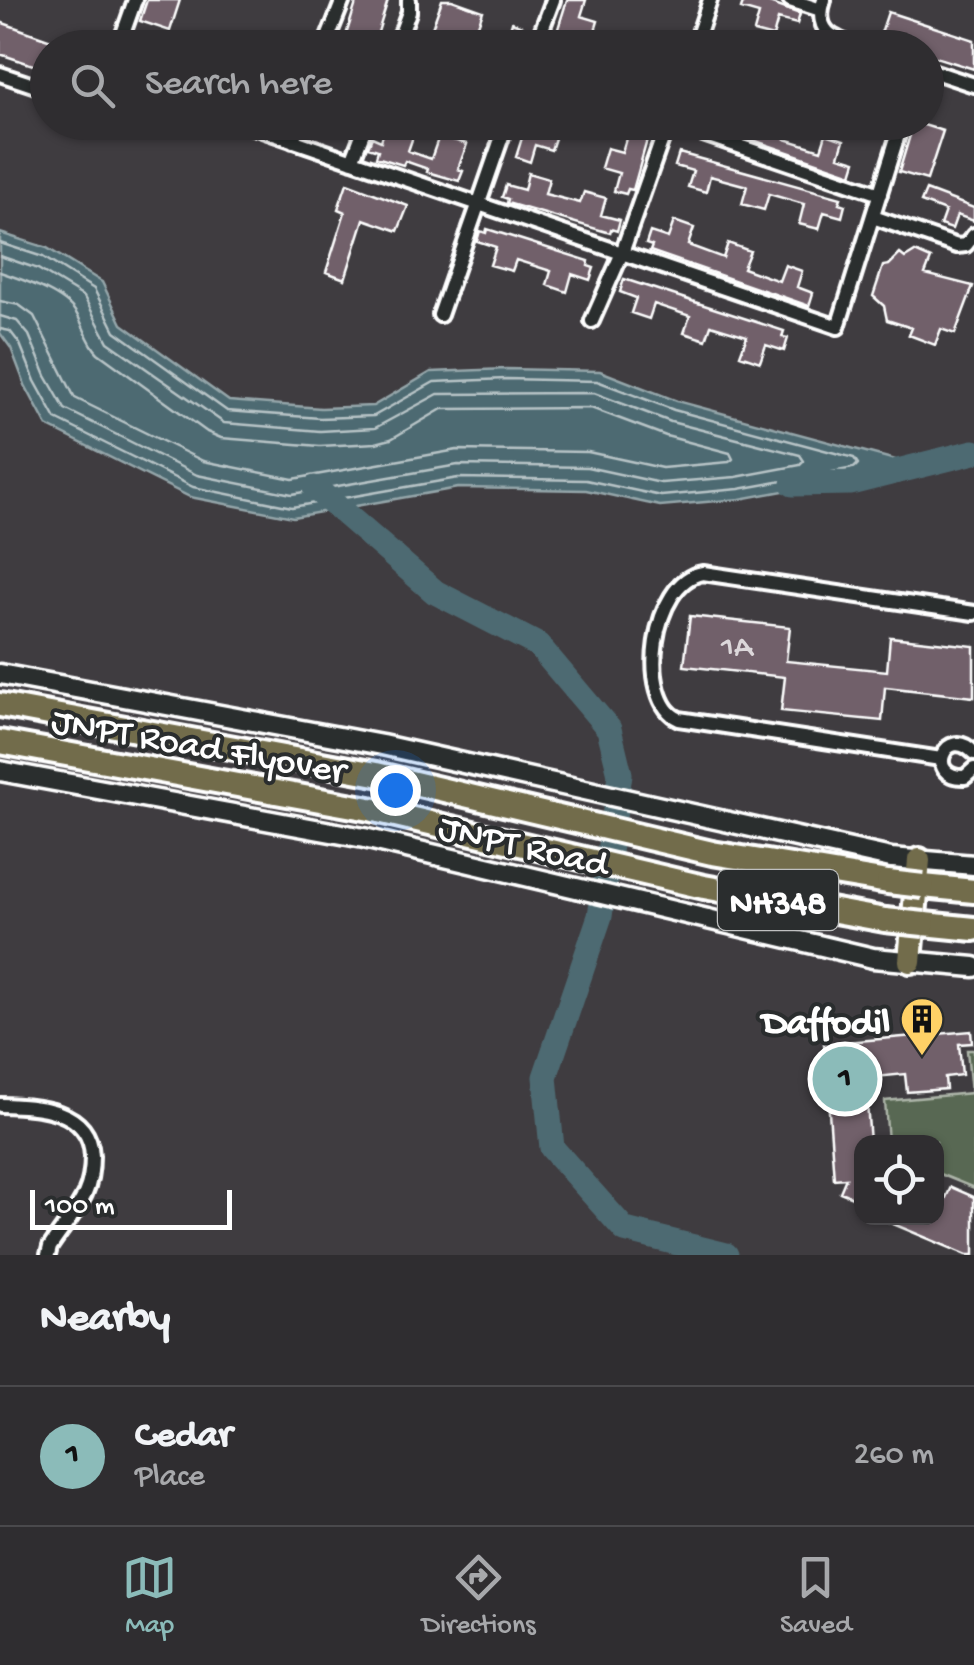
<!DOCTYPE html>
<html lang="en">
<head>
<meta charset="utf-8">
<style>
  body { margin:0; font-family:"Gochi Hand",sans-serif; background:#373538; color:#f1f3f6 }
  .controls { position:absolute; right:30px; bottom:30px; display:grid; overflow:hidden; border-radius:20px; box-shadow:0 2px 8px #0004 }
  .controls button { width:90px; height:90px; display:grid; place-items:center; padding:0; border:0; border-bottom:2px solid #4a494c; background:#2f2d30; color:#f1f3f6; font:50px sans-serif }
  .scale { position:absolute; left:30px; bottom:25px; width:202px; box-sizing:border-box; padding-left:10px; border:5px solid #fff; border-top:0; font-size:28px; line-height:35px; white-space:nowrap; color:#fff; -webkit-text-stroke:8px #2a2d2e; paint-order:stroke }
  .you { position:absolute; left:395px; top:790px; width:35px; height:35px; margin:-25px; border:8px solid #fff; border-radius:50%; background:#1a73e8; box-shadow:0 0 0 15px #1a73e833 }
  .badge { display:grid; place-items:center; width:65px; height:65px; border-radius:50%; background:#8bbbb9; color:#111; font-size:32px; font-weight:700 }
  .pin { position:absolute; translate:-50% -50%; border:5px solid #fff; box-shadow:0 2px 10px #0006 }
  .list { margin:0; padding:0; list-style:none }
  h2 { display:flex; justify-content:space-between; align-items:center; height:130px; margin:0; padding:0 40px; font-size:42px }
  h2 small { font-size:32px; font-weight:400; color:#a7a8ab }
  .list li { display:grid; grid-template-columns:65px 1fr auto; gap:30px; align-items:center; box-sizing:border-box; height:140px; padding:0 40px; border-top:2px solid #4a494c }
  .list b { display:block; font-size:38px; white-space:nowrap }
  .list p { margin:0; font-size:32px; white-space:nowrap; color:#a7a8ab }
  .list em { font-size:32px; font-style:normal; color:#a7a8ab }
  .icon { flex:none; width:55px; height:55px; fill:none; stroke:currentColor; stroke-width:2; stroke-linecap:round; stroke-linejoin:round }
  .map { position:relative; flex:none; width:974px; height:1255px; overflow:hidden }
  .search { position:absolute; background:#2f2d30; box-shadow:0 2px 8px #0004; left:30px; right:30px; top:30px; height:110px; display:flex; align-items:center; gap:25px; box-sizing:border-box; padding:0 35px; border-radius:55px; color:#a7a8ab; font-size:38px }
  .sheet { height:270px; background:#2f2d30 }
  nav { display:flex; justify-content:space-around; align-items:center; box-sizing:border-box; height:140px; border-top:2px solid #4a494c; background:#2f2d30; font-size:28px; color:#a7a8ab }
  nav a { display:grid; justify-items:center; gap:5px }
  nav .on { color:#8bbbb9 }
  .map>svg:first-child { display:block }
  .green { fill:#586852; stroke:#acb4a8; stroke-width:2.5 }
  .water { fill:#4e6b72; stroke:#95a6aa; stroke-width:2.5 }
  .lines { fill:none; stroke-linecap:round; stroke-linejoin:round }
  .shore { stroke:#b8c4c7; stroke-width:2.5 }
  .river { stroke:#4e6b72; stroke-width:25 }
  .building { fill:#71606b; stroke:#fff; stroke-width:2.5 }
  .street-casing { stroke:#fff; stroke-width:20 }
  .secondary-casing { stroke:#fff; stroke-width:25 }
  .highway-casing { stroke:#fff; stroke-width:30 }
  .street { stroke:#2a2d2e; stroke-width:12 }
  .secondary { stroke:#2a2d2e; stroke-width:18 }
  .highway { stroke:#726c4b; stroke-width:22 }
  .highway-bridge-casing { stroke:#fff; stroke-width:30; stroke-linecap:butt }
  .highway-bridge { stroke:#726c4b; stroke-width:22 }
  .labels { text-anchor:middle; stroke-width:8; stroke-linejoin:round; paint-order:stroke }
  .number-label { font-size:32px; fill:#dcd7da }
  .shield { fill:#2a2d2e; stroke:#bfc0c0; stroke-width:2.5 }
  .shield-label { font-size:35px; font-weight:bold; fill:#fff }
  .street-label { font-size:38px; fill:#fff; stroke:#2a2d2e }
  .poi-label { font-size:38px; font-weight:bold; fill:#fff; stroke:#2a2d2e; text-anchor:end }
</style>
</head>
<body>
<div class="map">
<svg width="974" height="1255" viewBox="0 0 974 1255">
  <rect width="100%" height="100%" fill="#3f3c40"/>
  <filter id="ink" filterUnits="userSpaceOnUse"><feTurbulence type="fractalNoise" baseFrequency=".01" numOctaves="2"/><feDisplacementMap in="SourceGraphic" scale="20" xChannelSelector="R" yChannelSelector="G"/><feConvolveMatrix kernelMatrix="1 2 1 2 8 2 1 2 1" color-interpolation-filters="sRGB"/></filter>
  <g filter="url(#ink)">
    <!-- green -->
    <path class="green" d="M967 1050H974V1188L937 1173 936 1142H888L885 1101 971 1093Z"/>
    <!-- water -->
    <path class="water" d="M0 233 47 248 102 282 122 324 229 401 321 408 373 406 431 372 506 369 600 371 677 401 918 466 740 499 660 506 586 490 458 488 293 517 190 497 47 426 25 385 11 348 0 333Z"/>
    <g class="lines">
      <!-- shore -->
      <path class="shore" d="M0 243 43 257 94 289 115 331 227 411 320 418 374 416 434 382 506 379 597 381 674 410 854 458 858 464 854 468 739 489 661 496 586 480 458 478 292 507 193 487 56 419 35 381 20 344 10 331 0 329
        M0 256 38 269 84 297 108 342 224 423 320 431 375 428 438 394 594 393 671 422 800 455 804 461 800 465 736 477 661 483 587 467 458 465 292 494 197 475 65 409 46 376 29 335 17 321 0 316
        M0 272C21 279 60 292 74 310 84 323 86 341 98 353L207 432 221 438 320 446 376 443 391 439 442 409 591 408 666 436 730 453 733 459 729 462 662 468 588 452 457 450 293 479 203 461 75 398 34 316 19 305 0 301"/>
      <!-- river -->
      <path class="river" d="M793 484 850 483 974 452
        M315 488 435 592 538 645 609 729 620 774 600 916 545 1077 552 1148 625 1230 726 1255"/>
    </g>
    <!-- building -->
    <path class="building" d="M147 0H180L170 31 140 21Z
      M357 0H388L373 48H342Z
      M442 0H452L483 11 476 31 506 41 512 22 522 26 520 48H425Z
      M567 0H586L581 16 598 21 592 41 577 36 573 48H552Z
      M744 0H761L800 14 797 24 778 19 773 37 754 32 759 14 741 9Z
      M888 12 974 40V69L926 54V48H906L879 39Z
      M0 22 68 46V48H48V70L0 54Z
      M387 122 416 128 408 151 431 159 439 136 467 144 458 169 463 171 459 181 427 172 428 169 405 161 403 165 376 157 378 150 368 147 372 137 381 141Z
      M527 122H542L541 127 557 132 551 150 535 145 530 162 516 157Z
      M631 122H652L633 190 628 189 626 194 614 191 619 173 601 168 607 148 622 152Z
      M701 122H755L765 126 766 122H790L785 139 821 150 826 134 844 140 839 156 856 161 852 174Z
      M914 122 943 131 927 180 899 172Z
      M679 153 841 198 839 203 845 205 842 217 824 212 819 229 799 224 804 204 769 194 764 210 742 204 747 186 710 176 706 192 688 187 693 171 675 166Z
      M528 173 549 179 545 194 580 203 584 192 606 198 601 215 620 220 617 231 611 229 610 233 507 203 508 199 502 197 506 185 524 190Z
      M347 183 408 206 398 231 364 219 345 279 326 272 345 212 338 209Z
      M926 190 974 208V221L957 215 952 229 940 225 945 211 921 202Z
      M674 221 694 228 688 245 723 258 728 243 750 251 743 268 779 281 785 265 802 271 797 287 813 293 809 306 650 251 652 246 646 244 650 232 668 238Z
      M487 229 589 261 588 266 594 268 590 280 572 274 567 292 547 285 551 271 516 260 512 271 490 265 496 247 477 241 480 231 486 233Z
      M915 252 931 259 925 274 973 286 955 334 941 329 935 345 909 335 912 328 887 320 884 306 873 296 883 266 889 265 900 254 905 258Z
      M624 279 784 331 782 337 788 338 784 351 766 345 760 362 740 355 747 336 711 325 706 340 684 333 690 316 654 304 649 319 631 313 636 298 620 292Z
      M690 616 790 627 786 661 887 671 890 637 974 646V697L885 687 882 721 781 711 785 677 684 666Z
      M971 1031 972 1043 959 1044 962 1075 945 1077 946 1089 907 1092 905 1074 865 1078 870 1142H862V1201L840 1192 846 1178 834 1179 824 1044Z
      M951 1187 974 1197V1255H967L879 1218H936V1199L944 1202Z"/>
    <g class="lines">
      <!-- street casing -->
      <g class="street-casing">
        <path id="street" d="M790 0 821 10
          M824 0C813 33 835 39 861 48
          M118 48 135 0
          M324 48 343 0
          M396 48 409 12V0
          M535 48 553 0
          M694 48 710 0
          M926 69 974 85
          M0 74 48 90
          M239 122 838 327 902 122
          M668 122 880 194
          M293 141 299 122
          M352 161 367 122
          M873 217 957 246 966 245 974 235
          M440 315 507 122
          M592 321 622 253 668 122
          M974 753C946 723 923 779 965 777L974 769
          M941 759 679 719C637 701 651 581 703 573L974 613
          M0 1105C36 1106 90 1108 92 1156 92 1168 90 1183 85 1194 76 1213 61 1230 50 1247L48 1255"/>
      </g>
      <!-- secondary casing -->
      <g class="secondary-casing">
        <path id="secondary" d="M0 674 382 745 891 858 974 865
          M0 771 364 838 873 958 974 967"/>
      </g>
      <!-- highway casing -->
      <g class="highway-casing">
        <path id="highway" d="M0 705 376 774 712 853 888 882
          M0 742 370 809 704 887 885 920
          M923 886 974 891
          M924 924 974 929
          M910 961 919 860"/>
      </g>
      <!-- street -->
      <use href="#street" class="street"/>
      <!-- secondary -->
      <use href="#secondary" class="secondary"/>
      <!-- highway -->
      <use href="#highway" class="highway"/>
      <!-- highway-bridge casing -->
      <g class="highway-bridge-casing">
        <path id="highway-bridge" d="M888 882 923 886
          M885 920 924 924"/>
      </g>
      <!-- highway-bridge -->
      <use href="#highway-bridge" class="highway-bridge"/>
    </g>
  </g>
  <!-- icons -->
  <defs>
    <g id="building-pin" transform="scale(2.25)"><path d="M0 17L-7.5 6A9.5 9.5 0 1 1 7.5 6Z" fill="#ffd166" stroke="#2a2d2e"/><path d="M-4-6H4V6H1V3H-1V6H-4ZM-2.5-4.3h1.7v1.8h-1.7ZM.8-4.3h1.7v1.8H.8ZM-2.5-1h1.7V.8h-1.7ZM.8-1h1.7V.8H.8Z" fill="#111"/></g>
  </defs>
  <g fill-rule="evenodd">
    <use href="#building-pin" x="922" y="1019"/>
  </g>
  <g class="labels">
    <!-- number labels -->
    <g class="number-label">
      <text x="737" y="655">1A</text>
    </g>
    <!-- shield labels -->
    <rect class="shield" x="718" y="870" width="120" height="60" rx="8"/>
    <g class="shield-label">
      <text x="778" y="912">NH348</text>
    </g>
    <!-- street labels -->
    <g class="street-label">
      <text transform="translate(199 743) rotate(10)" y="13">JNPT Road Flyover</text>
      <text transform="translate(524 843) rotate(13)" y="13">JNPT Road</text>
    </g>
    <!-- poi labels -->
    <g class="poi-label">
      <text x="890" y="1032">Daffodil</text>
    </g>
  </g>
</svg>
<div class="controls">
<button><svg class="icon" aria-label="locate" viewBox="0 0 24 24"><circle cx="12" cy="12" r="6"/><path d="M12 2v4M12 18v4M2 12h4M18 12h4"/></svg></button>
</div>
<div class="scale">100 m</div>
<div class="you"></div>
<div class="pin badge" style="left:845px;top:1079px">1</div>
<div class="search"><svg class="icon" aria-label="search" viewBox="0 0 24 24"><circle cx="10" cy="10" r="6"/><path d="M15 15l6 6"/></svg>Search here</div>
</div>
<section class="sheet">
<h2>Nearby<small></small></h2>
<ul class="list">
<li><span class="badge">1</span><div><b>Cedar</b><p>Place</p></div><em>260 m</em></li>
</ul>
</section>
<nav>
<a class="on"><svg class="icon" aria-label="map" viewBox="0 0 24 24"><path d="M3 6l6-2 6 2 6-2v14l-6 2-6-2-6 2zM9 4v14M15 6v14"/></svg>Map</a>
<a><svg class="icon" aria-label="directions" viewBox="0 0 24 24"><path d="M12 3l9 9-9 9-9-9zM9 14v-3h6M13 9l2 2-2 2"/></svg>Directions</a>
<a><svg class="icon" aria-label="saved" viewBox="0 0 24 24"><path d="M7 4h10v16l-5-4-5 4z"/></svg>Saved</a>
</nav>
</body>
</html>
